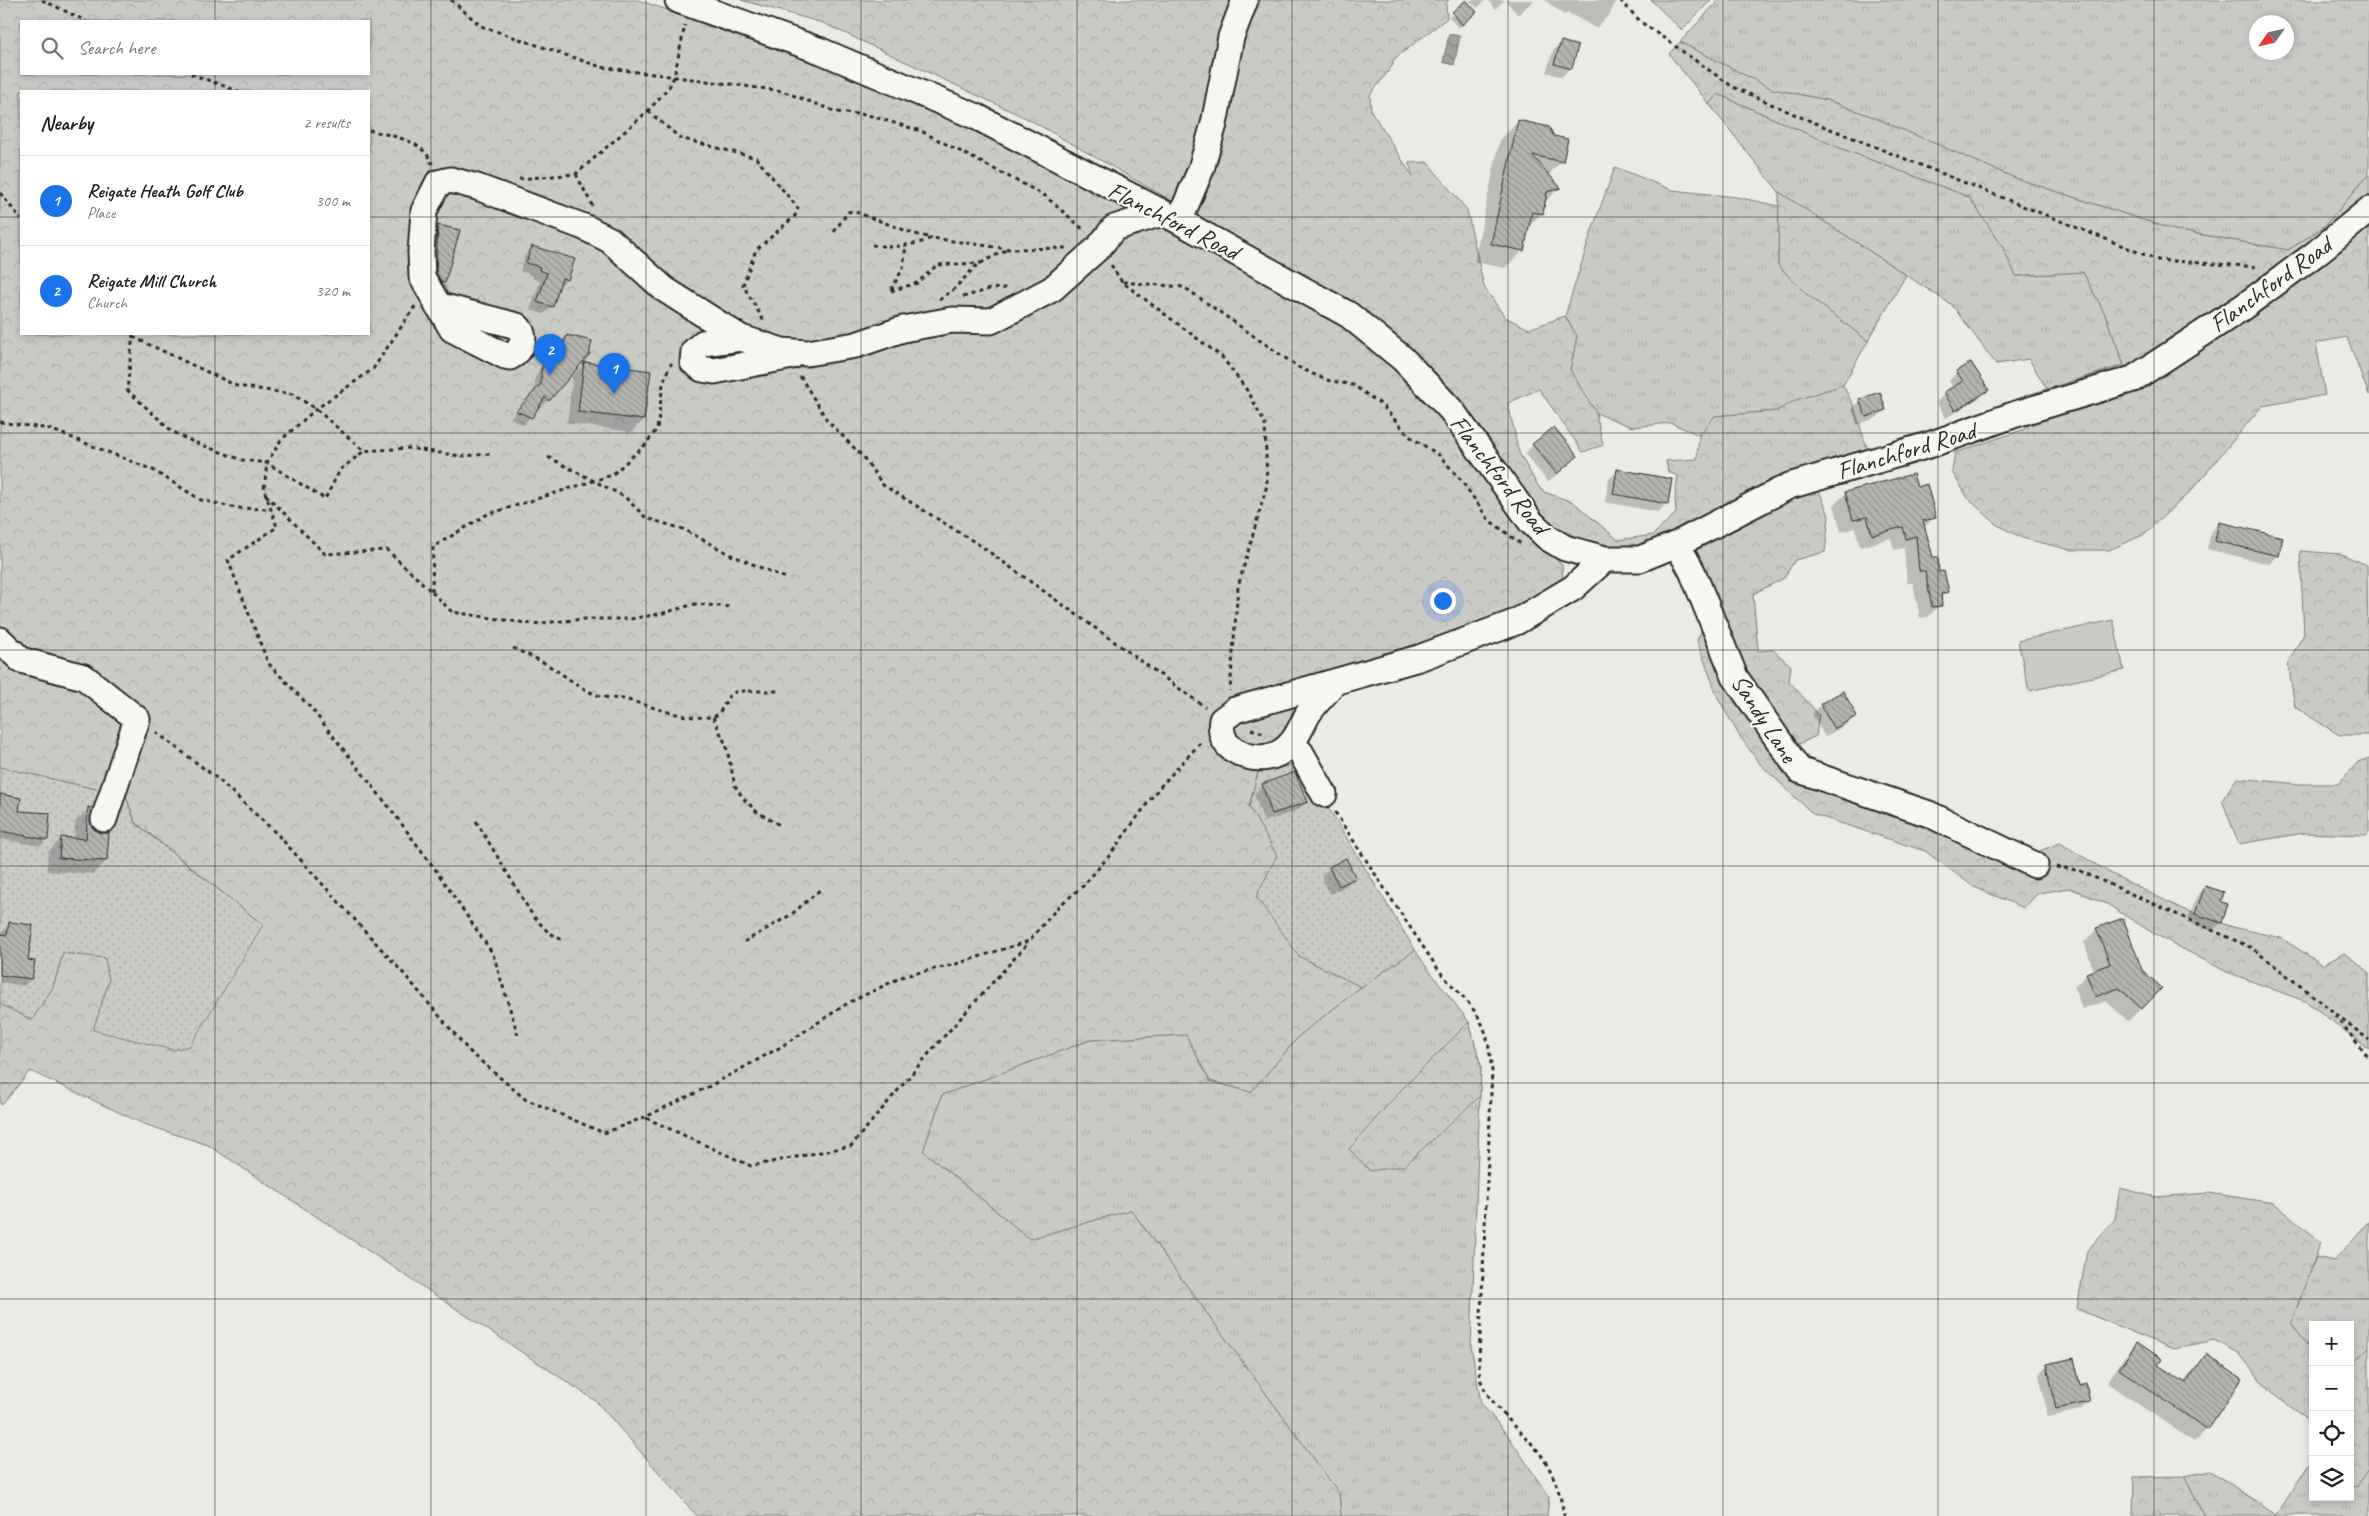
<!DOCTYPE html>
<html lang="en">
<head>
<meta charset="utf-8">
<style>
  body { margin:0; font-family:Caveat,sans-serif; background:#f2f2f2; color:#202124 }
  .controls { position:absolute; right:15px; bottom:15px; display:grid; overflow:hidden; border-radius:0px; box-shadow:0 2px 8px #0003 }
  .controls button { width:45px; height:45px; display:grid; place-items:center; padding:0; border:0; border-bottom:1px solid #e0e0e0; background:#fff; color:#202124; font:25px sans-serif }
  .compass { position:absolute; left:2249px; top:15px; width:45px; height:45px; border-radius:50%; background:#fff; box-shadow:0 2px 8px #0003; rotate:236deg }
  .you { position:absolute; left:1442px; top:600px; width:18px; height:18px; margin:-12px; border:4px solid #fff; border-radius:50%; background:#1a73e8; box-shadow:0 0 0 8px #1a73e833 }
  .badge { display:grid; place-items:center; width:32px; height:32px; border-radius:50%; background:#1a73e8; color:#fff; font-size:16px; font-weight:700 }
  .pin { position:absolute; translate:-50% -41px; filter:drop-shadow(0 1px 2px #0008) }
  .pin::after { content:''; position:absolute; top:26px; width:18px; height:15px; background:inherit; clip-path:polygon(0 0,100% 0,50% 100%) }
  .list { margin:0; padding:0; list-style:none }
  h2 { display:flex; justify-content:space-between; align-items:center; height:65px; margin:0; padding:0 20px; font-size:21px }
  h2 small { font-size:16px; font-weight:400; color:#757577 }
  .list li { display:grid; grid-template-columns:32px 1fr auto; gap:15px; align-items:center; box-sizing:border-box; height:90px; padding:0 20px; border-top:1px solid #e0e0e0 }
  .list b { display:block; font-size:19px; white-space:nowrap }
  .list p { margin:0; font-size:16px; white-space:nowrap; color:#757577 }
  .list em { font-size:16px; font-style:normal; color:#757577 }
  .icon { flex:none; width:28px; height:28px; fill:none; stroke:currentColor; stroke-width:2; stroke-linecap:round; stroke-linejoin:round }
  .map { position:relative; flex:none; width:2369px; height:1516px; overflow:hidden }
  .search { position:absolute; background:#fff; box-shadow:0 2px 8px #0003; left:20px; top:20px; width:350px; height:55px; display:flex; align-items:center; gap:12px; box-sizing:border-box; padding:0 18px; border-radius:0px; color:#757577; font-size:19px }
  .panel { position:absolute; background:#fff; box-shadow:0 2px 8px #0003; left:20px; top:90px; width:350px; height:245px; border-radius:0px }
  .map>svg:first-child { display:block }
  .grass { fill:url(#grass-tufts); stroke:#7a7a79; fill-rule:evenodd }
  .forest { fill:url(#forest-crowns); stroke:#7a7a79; fill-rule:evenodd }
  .garden { fill:url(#garden-dots); stroke:#7a7a79 }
  .pitch { fill:#cacac7; stroke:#7a7a79 }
  .water { fill:url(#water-waves); stroke:#727270 }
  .shadow { fill:#0003 }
  .building { fill:url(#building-back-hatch); stroke:#2b2b2b }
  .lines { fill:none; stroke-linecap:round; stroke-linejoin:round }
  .minor-casing { stroke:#2b2b2b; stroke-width:29 }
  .path { stroke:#2b2b2b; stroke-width:3; stroke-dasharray:4 4; stroke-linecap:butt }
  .minor { stroke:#f6f6f2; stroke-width:25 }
  .grid { fill:none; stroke:#2b2b2b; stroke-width:1; stroke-opacity:0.55 }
  .labels { text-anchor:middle; stroke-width:4.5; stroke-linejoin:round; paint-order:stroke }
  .street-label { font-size:25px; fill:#2b2b2b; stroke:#f6f6f2 }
</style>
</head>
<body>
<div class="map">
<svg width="2369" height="1516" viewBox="0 0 2369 1516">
  <defs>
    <pattern id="grass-tufts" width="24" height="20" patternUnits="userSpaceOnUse" patternTransform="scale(1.25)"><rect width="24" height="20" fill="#cacac7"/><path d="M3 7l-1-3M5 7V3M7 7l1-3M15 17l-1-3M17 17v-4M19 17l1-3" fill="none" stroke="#aeaeab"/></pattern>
    <pattern id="forest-crowns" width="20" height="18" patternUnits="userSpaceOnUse" patternTransform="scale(1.25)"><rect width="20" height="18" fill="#cacac7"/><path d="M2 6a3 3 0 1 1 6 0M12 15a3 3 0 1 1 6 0" fill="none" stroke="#aeaeab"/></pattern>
    <pattern id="garden-dots" width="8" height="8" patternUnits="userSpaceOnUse" patternTransform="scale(1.25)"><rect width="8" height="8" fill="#cacac7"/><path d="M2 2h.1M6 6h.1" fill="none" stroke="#aeaeab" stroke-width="1.8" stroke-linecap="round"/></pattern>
    <pattern id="water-waves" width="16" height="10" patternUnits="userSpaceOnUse" patternTransform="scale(1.25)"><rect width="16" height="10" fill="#a1a19e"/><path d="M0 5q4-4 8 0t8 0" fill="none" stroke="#838381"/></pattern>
    <pattern id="building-back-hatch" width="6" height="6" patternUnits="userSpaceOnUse" patternTransform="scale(1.25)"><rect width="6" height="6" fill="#b4b4b1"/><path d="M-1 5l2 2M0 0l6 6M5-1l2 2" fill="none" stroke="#939390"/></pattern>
  </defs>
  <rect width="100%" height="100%" fill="#eaeae6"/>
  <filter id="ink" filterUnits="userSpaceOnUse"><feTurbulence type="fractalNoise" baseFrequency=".02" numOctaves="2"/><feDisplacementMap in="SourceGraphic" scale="10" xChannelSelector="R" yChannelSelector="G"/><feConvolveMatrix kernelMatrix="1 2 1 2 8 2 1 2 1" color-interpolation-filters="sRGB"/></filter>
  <g filter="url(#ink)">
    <!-- grass -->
    <path class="grass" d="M1719 0H2369V174L2325 226 2288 250 2174 230 2015 178 1873 117 1827 100 1772 89 1680 42ZM2256 22H2286V52H2256Z
      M1718 94 1840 148 1969 197 2001 244 2016 276 2083 272 2105 314 2124 365 2047 389 2029 359 1996 364 1952 305 1779 192 1709 104Z
      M1615 167 1672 190 1736 197 1779 206 1778 265 1804 292 1868 341 1843 385 1796 400 1777 411 1715 416 1699 435 1671 423 1632 427 1596 413 1570 370 1577 336 1565 316 1592 230Z
      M1415 950 1425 965 1469 1022 1481 1066 1471 1345 1481 1403 1509 1437 1549 1497 1547 1516H1341L1339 1493 1131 1210 1030 1239 923 1151 942 1095 1090 1040 1186 1035 1210 1081 1251 1092 1300 1035 1361 987Z
      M2369 1221V1347L2351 1366 2350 1325H2313V1353L2291 1323 2316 1257 2334 1261Z
      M2313 1457V1497H2350V1488L2357 1486 2369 1470V1516H2204L2184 1476 2211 1471 2276 1515Z"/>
    <!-- forest -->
    <path class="forest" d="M0 0H638L745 36 940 111 1045 162 1128 210 1259 279 1306 275 1239 239 1030 120 823 23 741 0H1449L1446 3 1447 18 1393 60V65L1370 95 1371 111 1413 177 1409 163 1427 162 1467 210 1484 287 1505 317 1529 329 1565 316 1577 336 1570 370 1596 413 1603 445 1583 452 1539 389 1508 403 1519 453 1538 486 1544 492 1573 502 1618 540 1653 535 1676 513 1675 497 1678 476 1668 472 1666 461 1697 459 1699 435 1715 416 1777 411 1796 400 1843 385 1853 405 1869 454 1814 478 1829 516 1825 552 1795 560 1784 578 1753 594 1758 651 1773 650 1791 666 1789 681 1819 715 1816 736 1779 753 2034 874 2039 851 2060 843 2112 874 2182 909 2233 927 2281 938 2323 965 2344 953 2369 972V1049L2307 1002 2227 972 2153 933 2107 904 2070 888 2038 893 2024 908 1974 887 1925 851 1813 814 1760 764 1739 735 1718 698 1697 641 1717 595 1696 554 1618 553 1528 534 1562 565 1564 599 1514 630 1338 694 1254 770 1258 772 1249 807 1277 855 1299 956 1361 987 1300 1035 1251 1092 1210 1081 1186 1035 1090 1040 942 1095 923 1151 1030 1239 1131 1210 1339 1493 1341 1516H697L596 1401 208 1145 144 1124 30 1071 2 1105 0 1104V1004L32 1020 53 987 63 953 106 958 109 981 94 1030 263 925 135 822 126 796 0 767ZM21 21H369V74H21ZM21 91H369V334H21Z
      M1680 42 1772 89 1827 100 1873 117 2015 178 2174 230 2288 250 2325 226 2369 174V395L2347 337 2316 343 2325 395 2262 406 2191 491 2143 535 2109 550H2071L2022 538 1996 524 1968 498 1952 472 1955 453 2028 428 2024 396 2124 365 2105 314 2083 272 2016 276 2001 244 1969 197 1840 148 1718 94 1709 104 1669 54Z
      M1779 192 1906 275 1868 341 1804 292 1778 265Z
      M2300 551 2341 554 2367 565 2369 735H2339L2295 707 2288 662 2304 634Z
      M2369 758V832L2366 835 2304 833 2239 844 2222 800 2237 778 2300 784H2338L2358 762Z
      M1469 1022 1481 1066 1480 1096 1404 1166 1370 1171 1349 1149 1401 1090Z
      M2120 1188 2155 1197 2209 1193 2274 1203 2321 1242 2291 1323 2313 1353V1431L2312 1422 2271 1393 2239 1353 2214 1340 2173 1349 2077 1309 2087 1251 2115 1219Z
      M2369 1347V1470L2357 1487 2350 1488V1366Z
      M2184 1476 2204 1516H2133L2134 1477Z"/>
    <!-- garden -->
    <path class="garden" d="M1301 763 1415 950 1361 987 1299 956 1256 897 1277 855 1249 807 1258 772Z
      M0 767 126 796 135 823 263 925 190 1046 173 1050 93 1030 109 981 105 958 63 953 53 987 32 1020 0 1004Z"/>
    <!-- pitch -->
    <path class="pitch" d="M1651 0H1711L1682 30Z
      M2113 620 2124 670 2029 691 2018 641Z"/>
    <!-- water -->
    <path class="water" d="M1449 34 1460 36 1454 65 1443 62Z"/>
    <!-- shadow -->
    <path class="shadow" d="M1469 0H1486L1477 8Z
      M1488 0H1505L1495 9Z
      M1505 0H1534L1518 15Z
      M1545 0H1617L1609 15 1596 28 1568 13 1564 15Z
      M1466 1 1472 16 1458 28 1449 17Z
      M1562 42 1570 68 1562 77 1546 72 1553 51Z
      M1518 122 1562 161 1548 175 1559 188 1544 203 1542 213 1527 228 1522 251 1505 268 1474 262 1500 139Z
      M438 227 444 283 438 289H435L431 233Z
      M533 247 567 279 559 287 552 306 544 314 530 310 540 281 532 278 533 275 520 271 525 255Z
      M567 336 587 354 548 400 541 407 539 405 524 425 510 418 535 392V378L549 350Z
      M585 363 643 420 631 432 567 423 573 375Z
      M1957 372 1987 390 1978 399 1946 418 1936 402 1953 388 1949 381Z
      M1860 400 1885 410 1876 418 1857 425 1852 408Z
      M1533 445 1577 456 1548 482 1525 454Z
      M1618 471 1667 503 1658 512 1605 502 1609 479Z
      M1916 488 1934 517 1924 528 1932 558 1947 592 1940 599V605L1928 617 1920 618 1913 583H1907L1904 548 1894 550 1891 538 1860 547 1855 528 1841 532 1834 505 1846 493Z
      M2220 523 2278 556 2269 564 2207 549 2211 532Z
      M1843 693 1855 716 1847 724 1825 737 1812 714 1821 705Z
      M1295 774 1306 802 1298 810 1264 822 1254 794 1262 786Z
      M0 796 47 839 40 846 0 839Z
      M89 808V822L106 861 93 874 47 871 48 852 61 839 74 840 75 822Z
      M1330 868 1354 877 1346 886 1330 894 1321 876Z
      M2205 887 2219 902 2227 905 2221 923 2212 931 2187 922 2197 896Z
      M10 923 27 961 31 979 24 986 0 982V935Z
      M2097 929 2141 1008 2128 1021 2106 1001 2082 1009 2074 987 2087 974 2094 971 2084 942Z
      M2138 1343 2156 1365 2183 1383 2206 1355 2207 1429 2194 1442 2107 1383 2124 1357Z
      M2047 1365 2079 1386 2089 1402 2080 1410 2048 1417 2039 1374Z"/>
    <!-- building -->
    <path class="building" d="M1466 0 1477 12 1462 25 1452 12Z
      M1561 41 1578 46 1572 69 1554 64Z
      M1518 120 1549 127 1554 136 1568 139 1563 162 1532 155 1561 188 1547 192 1543 214 1532 212 1524 251 1491 244Z
      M438 225 460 230 445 283 442 282 436 273Z
      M532 246 575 259 568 280 562 278 553 307 537 302 547 273 539 270 540 267 526 263Z
      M567 335 592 341 589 355 549 401 545 397 532 418 516 411 541 384V370L556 341 564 343Z
      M584 362 651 371 644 420 578 412Z
      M1971 362 1989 390 1955 411 1944 392 1963 381 1956 371Z
      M1880 392 1886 410 1866 417 1859 399Z
      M1554 427 1578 456 1557 474 1532 444Z
      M1617 469 1672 479 1668 504 1613 494Z
      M1913 474 1917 487 1927 484 1936 518 1923 521 1933 557H1938L1939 572 1944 571 1949 592 1941 594 1942 606 1932 607 1925 571H1919L1916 536 1906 539 1903 527 1872 535 1867 517 1853 520 1845 492Z
      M2219 522 2283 537 2279 556 2215 541Z
      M1843 691 1857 716 1834 729 1820 704Z
      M1295 772 1308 802 1272 814 1262 784Z
      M0 794 21 798 19 811 50 813 48 840 0 831Z
      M88 807 93 808 90 821 93 828 100 833 109 832 107 861 59 858 61 837 86 839Z
      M1346 858 1356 878 1339 886 1329 867Z
      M2205 886 2224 892 2221 902 2228 904 2222 923 2195 914Z
      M2123 918 2142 970 2162 988 2142 1009 2119 988 2095 997 2086 973 2110 964 2096 928Z
      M9 922 33 925 28 960 35 961 32 979 0 975V934L7 935Z
      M2137 1342 2162 1359 2158 1365 2186 1383 2206 1354 2242 1379 2208 1430 2119 1369Z
      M2074 1358 2080 1385 2086 1383 2090 1402 2056 1409 2047 1364Z"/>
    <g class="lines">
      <!-- minor casing -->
      <g class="minor-casing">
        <path id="minor" d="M678 0 821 51 977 117 1179 221 1349 315 1403 359 1452 411 1531 522 1548 538 1565 548 1605 559H1640L1677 544 1789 486 1932 444 2016 414 2133 379 2243 307 2315 254 2369 210
          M1179 221 1201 169 1214 124 1231 37 1245 0
          M437 305 517 326C528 336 522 351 510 357L505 356 452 329 422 277 421 252 424 211 438 183 451 180 477 187 584 227 610 240 664 289 741 338 782 351 807 353 856 345 903 329 952 320 991 321 1052 289 1099 247 1114 228 1162 213
          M741 338 703 343 694 351 693 362 702 369 714 371 792 356
          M1677 544 1692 571 1735 677 1799 770 1929 814 2035 865
          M0 640 21 660 84 677 137 719 104 819
          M1333 684C1325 694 1315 703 1308 714 1303 723 1299 733 1293 741 1278 761 1253 762 1234 750 1223 744 1220 731 1222 720L1235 710 1419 658 1516 622 1573 588 1605 559
          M1292 743 1301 753 1324 794"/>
      </g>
      <!-- path -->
      <path class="path" d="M42 0 86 21
        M451 0 481 26 601 67 782 91 837 112 868 115 921 131 1044 195 1084 230
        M1620 0 1641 22 1733 87 1803 118 2158 260 2260 267
        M191 74 238 91
        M648 111 680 138 756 158 798 208 795 216 756 250 743 285 765 323
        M369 130C390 136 424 139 432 164
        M576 174 593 207
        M519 179 576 174 648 111 669 87 674 77 685 25
        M0 193 21 219
        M834 232 848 212 853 211 915 234 932 238
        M872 245 893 247 919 243 932 238 1009 249 1066 248
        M1111 265 1122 282 1222 357 1249 393 1265 424 1267 485 1238 587 1230 691
        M1123 282 1184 287 1298 367 1326 380 1353 385 1382 405 1409 436 1439 455 1461 480 1489 520 1521 544
        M891 290 903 268 906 245
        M891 291 917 283 937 265 981 263
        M963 297 990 289 1006 288
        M939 300 954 289 977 265 1008 249
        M415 306 373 369 316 409 281 440 267 463 264 489 277 527 228 560 268 663 311 708 392 811 435 869 493 954 518 1035
        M133 334 127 390 172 431 186 439 242 460 267 463 325 499 340 470 364 451 409 448 460 456 491 454
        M133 337 237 386 292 394 316 409 364 451
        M800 376 827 420 864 458 883 485 981 546 1205 707
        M0 422 50 429 153 470 201 500 236 508 269 509
        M548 457 625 497 646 518 683 529 731 555 788 579
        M266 495 325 554 387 550 432 592 433 547 486 515 612 475 645 445 657 429 663 384 669 367 672 363
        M432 592 452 612 532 624 585 619H630L660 614 695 604 731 607
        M513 648C525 654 539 659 551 667 566 676 580 689 597 695 605 698 615 698 624 699 650 705 692 724 718 715L729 696 737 691H781
        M713 717 726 745 735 786 743 798 756 811 781 826
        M1251 729 1266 734
        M156 732 219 780 278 835 404 974 469 1051 525 1099 604 1133 645 1117 708 1087 779 1048 848 1003 904 976 956 964 1029 941 1059 906 1083 886 1109 856 1158 789 1203 740
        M1335 812C1369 865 1403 917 1438 969 1452 988 1474 1004 1483 1026 1489 1040 1490 1056 1492 1071L1479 1359C1479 1365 1479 1372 1480 1378 1486 1403 1525 1433 1541 1455 1554 1473 1561 1495 1564 1516
        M476 821 533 916 548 932 564 941
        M2056 867 2078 870 2252 948 2331 1010 2369 1058
        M744 942 792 914 822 888
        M2336 1014 2369 1040
        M646 1118 751 1166 851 1146 931 1051 1029 942"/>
      <!-- minor -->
      <use href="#minor" class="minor"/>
    </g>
  </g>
  <!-- grid -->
  <path class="grid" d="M215 0V21M431 0V1516M646 0V1516M861 0V1516M1077 0V1516M1292 0V1516M1508 0V1516M1723 0V1516M1938 0V1516M2154 0V1516M215 74V91M0 217H21M369 217H2369M215 334V1516M0 433H2369M0 650H2369M0 866H2369M0 1083H2369M0 1299H2369"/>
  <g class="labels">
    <!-- street labels -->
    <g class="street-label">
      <text transform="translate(1174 220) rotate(27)" y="9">Flanchford Road</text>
      <text transform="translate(2270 284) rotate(-36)" y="9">Flanchford Road</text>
      <text transform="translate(1906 450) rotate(-17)" y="9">Flanchford Road</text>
      <text transform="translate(1500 474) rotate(52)" y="9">Flanchford Road</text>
      <text transform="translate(1765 718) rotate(57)" y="9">Sandy Lane</text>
    </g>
  </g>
</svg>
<div class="controls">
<button>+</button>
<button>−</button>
<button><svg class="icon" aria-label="locate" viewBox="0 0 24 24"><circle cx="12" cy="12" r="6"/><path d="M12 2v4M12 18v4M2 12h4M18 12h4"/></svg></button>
<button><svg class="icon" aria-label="layers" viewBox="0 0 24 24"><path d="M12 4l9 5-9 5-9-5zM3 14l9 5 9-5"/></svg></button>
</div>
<svg class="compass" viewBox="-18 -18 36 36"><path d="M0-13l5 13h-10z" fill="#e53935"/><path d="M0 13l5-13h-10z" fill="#757577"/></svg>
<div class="you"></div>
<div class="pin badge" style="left:614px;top:394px">1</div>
<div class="pin badge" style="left:550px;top:375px">2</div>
<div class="search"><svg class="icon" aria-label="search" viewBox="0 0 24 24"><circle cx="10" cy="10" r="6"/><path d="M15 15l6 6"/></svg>Search here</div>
<section class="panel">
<h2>Nearby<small>2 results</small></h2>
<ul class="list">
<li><span class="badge">1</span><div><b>Reigate Heath Golf Club</b><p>Place</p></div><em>300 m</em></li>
<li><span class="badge">2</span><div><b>Reigate Mill Church</b><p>Church</p></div><em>320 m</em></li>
</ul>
</section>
</div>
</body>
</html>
